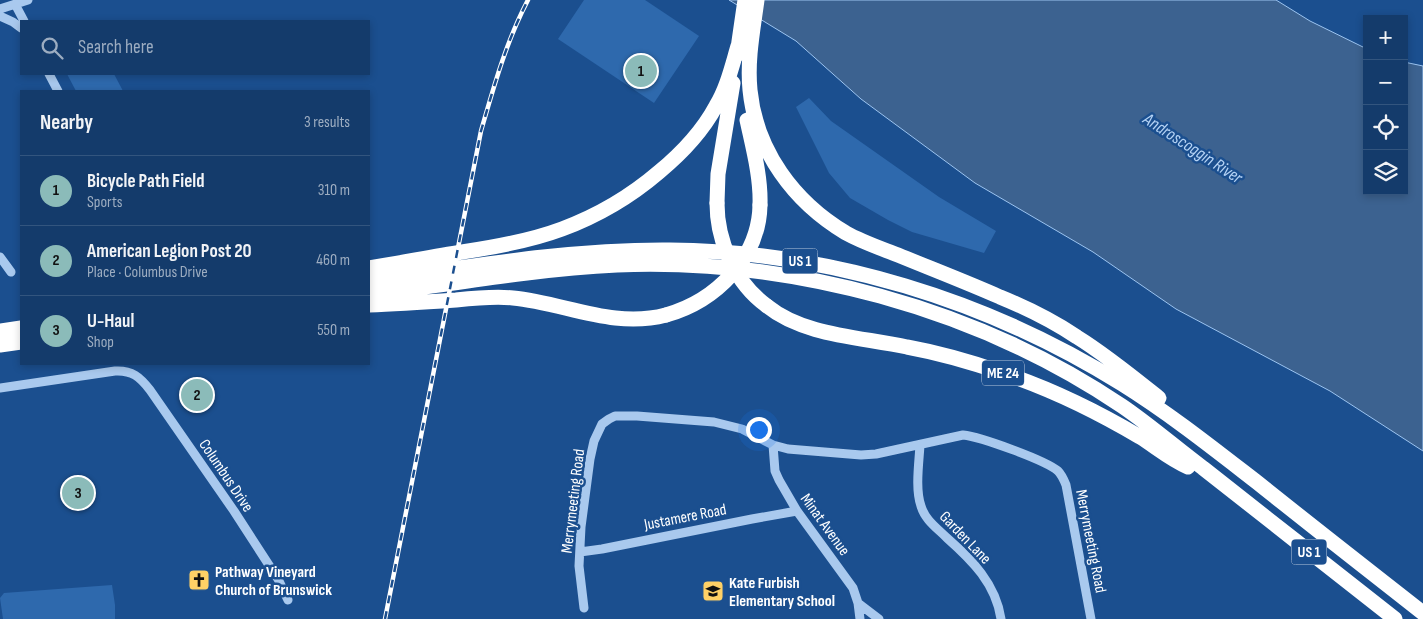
<!DOCTYPE html>
<html lang="en">
<head>
<meta charset="utf-8">
<style>
  body { margin:0; font-family:"Sofia Sans Condensed",sans-serif; background:#214673; color:#f1f3f6 }
  .controls { position:absolute; right:15px; top:15px; display:grid; overflow:hidden; border-radius:0px; box-shadow:0 2px 8px #0003 }
  .controls button { width:45px; height:45px; display:grid; place-items:center; padding:0; border:0; border-bottom:1px solid #33557e; background:#143b6b; color:#f1f3f6; font:25px sans-serif }
  .you { position:absolute; left:758px; top:429px; width:18px; height:18px; margin:-12px; border:4px solid #fff; border-radius:50%; background:#1a73e8; box-shadow:0 0 0 8px #1a73e833 }
  .badge { display:grid; place-items:center; width:32px; height:32px; border-radius:50%; background:#8bbbb9; color:#111; font-size:16px; font-weight:700 }
  .pin { position:absolute; translate:-50% -50%; border:2px solid #fff; box-shadow:0 1px 5px #0006 }
  .list { margin:0; padding:0; list-style:none }
  h2 { display:flex; justify-content:space-between; align-items:center; height:65px; margin:0; padding:0 20px; font-size:21px }
  h2 small { font-size:16px; font-weight:400; color:#9dadc1 }
  .list li { display:grid; grid-template-columns:32px 1fr auto; gap:15px; align-items:center; box-sizing:border-box; height:70px; padding:0 20px; border-top:1px solid #33557e }
  .list b { display:block; font-size:19px; white-space:nowrap }
  .list p { margin:0; font-size:16px; white-space:nowrap; color:#9dadc1 }
  .list em { font-size:16px; font-style:normal; color:#9dadc1 }
  .icon { flex:none; width:28px; height:28px; fill:none; stroke:currentColor; stroke-width:2; stroke-linecap:round; stroke-linejoin:round }
  .map { position:relative; flex:none; width:1423px; height:619px; overflow:hidden }
  .search { position:absolute; background:#143b6b; box-shadow:0 2px 8px #0003; left:20px; top:20px; width:350px; height:55px; display:flex; align-items:center; gap:12px; box-sizing:border-box; padding:0 18px; border-radius:0px; color:#9dadc1; font-size:19px }
  .panel { position:absolute; background:#143b6b; box-shadow:0 2px 8px #0003; left:20px; top:90px; width:350px; height:275px; border-radius:0px }
  .map>svg:first-child { display:block }
  .green { fill:#2e69ad }
  .water { fill:#3c6290; stroke:#9cc4f0 }
  .lines { fill:none; stroke-linecap:round; stroke-linejoin:round }
  .minor { stroke:#a9c9ee; stroke-width:9 }
  .highway { stroke:#fff; stroke-width:15 }
  .rail-casing { stroke:#fff; stroke-width:4.5 }
  .rail { stroke:#1b4f8f; stroke-width:2.5; stroke-dasharray:8; stroke-linecap:butt }
  .highway-bridge { stroke:#fff; stroke-width:15 }
  .labels { text-anchor:middle; stroke-width:5; stroke-linejoin:round; paint-order:stroke }
  .shield { fill:#1b4f8f; stroke:#bbcadd; stroke-width:1 }
  .shield-label { font-size:15px; font-weight:bold; fill:#fff }
  .street-label { font-size:16px; fill:#fff; stroke:#1b4f8f }
  .poi-label { font-size:16px; font-weight:bold; fill:#fff; stroke:#1b4f8f; text-anchor:start }
  .water-label { font-size:18px; font-style:italic; fill:#b5d3f5; stroke:#1b4f8f }
</style>
</head>
<body>
<div class="map">
<svg width="1423" height="619" viewBox="0 0 1423 619">
  <rect width="100%" height="100%" fill="#1b4f8f"/>
  <!-- green -->
  <path class="green" d="M584 0H645L699 36 654 103 558 39Z
    M67 74H114L123 91H76Z
    M809 98 831 121 939 197 996 231 984 253 912 232 888 220 850 198 829 173 796 107Z
    M112 585 115 605V619H3L0 598 4 593Z"/>
  <!-- water -->
  <path class="water" d="M729 0H1276L1310 21 1367 49V191H1404V62L1423 66V451L1330 391 1176 309 1093 252 975 183 861 99 796 41Z"/>
  <g class="lines">
    <!-- minor -->
    <path class="minor" d="M15 4 24 21
      M0 9 28 0
      M0 16 13 22 21 28
      M49 74 58 91
      M0 257 11 272
      M0 388 115 371C132 370 140 377 150 390L234 511 278 579 288 600
      M773 445 775 471 779 480 797 511 853 588 858 603 860 619
      M920 445C919 463 915 489 921 506 925 520 937 528 947 538 972 560 996 584 1001 619
      M580 552 602 549 752 519 797 511
      M858 603 879 619
      M584 608 579 566 581 527 590 459 594 441 602 424 609 419 615 416H637L714 422 742 429 773 445 788 449 861 455 876 454 963 435C981 437 1045 460 1058 471 1062 475 1064 480 1066 485L1091 619"/>
    <!-- highway -->
    <path class="highway" d="M757 0C753 30 747 60 750 90 756 151 794 202 846 233 862 242 880 248 898 255 932 269 966 282 1000 297 1027 308 1053 321 1077 337 1106 355 1133 377 1159 398
      M737 55 745 0
      M747 120C753 148 761 177 760 205
      M717 203 718 174 733 83
      M369 268C400 263 431 257 462 252 496 247 530 241 562 229 597 216 631 196 659 172 682 153 702 132 716 106 727 88 732 66 738 46
      M369 281C468 267 569 249 670 250 829 251 987 300 1122 384 1170 414 1214 449 1258 483 1313 527 1368 570 1423 613
      M369 295C451 284 534 269 617 265 791 258 977 308 1122 406 1150 425 1176 448 1203 468 1267 518 1331 569 1395 619
      M369 305C398 304 427 302 456 300 475 298 494 296 513 298 565 303 613 329 666 315
      M767 306C804 336 862 337 907 347 940 353 971 362 1003 373 1051 389 1096 411 1140 437 1156 447 1171 460 1188 467
      M0 331 21 328
      M0 345 21 342"/>
    <!-- rail casing -->
    <g class="rail-casing">
      <path id="rail" d="M385 619 481 131C494 86 506 42 528 0"/>
    </g>
    <!-- rail -->
    <use href="#rail" class="rail"/>
    <!-- highway-bridge -->
    <path class="highway-bridge" d="M717 203C717 241 735 283 767 306
      M666 315C716 301 759 258 760 205"/>
  </g>
  <!-- icons -->
  <defs>
    <g id="church-square" transform="scale(1.125)"><rect x="-9" y="-9" width="18" height="18" rx="4" fill="#ffd166" stroke="#1b4f8f"/><path d="M-1.2-6h2.4v3.5h3.3v2.4h-3.3V6h-2.4V-.1h-3.3v-2.4h3.3Z" fill="#111"/></g>
    <g id="school-square" transform="scale(1.125)"><rect x="-9" y="-9" width="18" height="18" rx="4" fill="#ffd166" stroke="#1b4f8f"/><path d="M0-5L7-2L0 1L-7-2ZM-4 1L0 2.5L4 1V4Q0 6-4 4Z" fill="#111"/></g>
  </defs>
  <g fill-rule="evenodd">
    <use href="#church-square" x="199" y="580"/>
    <use href="#school-square" x="713" y="591"/>
  </g>
  <g class="labels">
    <!-- shield labels -->
    <g class="shield">
      <rect x="782.5" y="248.5" width="35" height="25" rx="4"/>
      <rect x="982" y="360.5" width="42" height="25" rx="4"/>
      <rect x="1291.5" y="539.5" width="35" height="25" rx="4"/>
    </g>
    <g class="shield-label">
      <text x="800" y="266">US 1</text>
      <text x="1003" y="378">ME 24</text>
      <text x="1309" y="557">US 1</text>
    </g>
    <!-- street labels -->
    <g class="street-label">
      <text transform="translate(227 475) rotate(56)" y="6">Columbus Drive</text>
      <text transform="translate(572 501) rotate(-83)" y="6">Merrymeeting Road</text>
      <text transform="translate(685 516) rotate(-11)" y="6">Justamere Road</text>
      <text transform="translate(826 524) rotate(54)" y="6">Minat Avenue</text>
      <text transform="translate(966 537) rotate(46)" y="6">Garden Lane</text>
      <text transform="translate(1092 541) rotate(79)" y="6">Merrymeeting Road</text>
    </g>
    <!-- poi labels -->
    <g class="poi-label">
      <text x="215" y="577">Pathway Vineyard<tspan x="215" dy="18">Church of Brunswick</tspan></text>
      <text x="729" y="588">Kate Furbish<tspan x="729" dy="18">Elementary School</tspan></text>
    </g>
    <!-- water labels -->
    <g class="water-label">
      <text transform="translate(1193 148) rotate(33)" y="6">Androscoggin River</text>
    </g>
  </g>
</svg>
<div class="controls">
<button>+</button>
<button>−</button>
<button><svg class="icon" aria-label="locate" viewBox="0 0 24 24"><circle cx="12" cy="12" r="6"/><path d="M12 2v4M12 18v4M2 12h4M18 12h4"/></svg></button>
<button><svg class="icon" aria-label="layers" viewBox="0 0 24 24"><path d="M12 4l9 5-9 5-9-5zM3 14l9 5 9-5"/></svg></button>
</div>
<div class="you"></div>
<div class="pin badge" style="left:641px;top:71px">1</div>
<div class="pin badge" style="left:197px;top:395px">2</div>
<div class="pin badge" style="left:78px;top:493px">3</div>
<div class="search"><svg class="icon" aria-label="search" viewBox="0 0 24 24"><circle cx="10" cy="10" r="6"/><path d="M15 15l6 6"/></svg>Search here</div>
<section class="panel">
<h2>Nearby<small>3 results</small></h2>
<ul class="list">
<li><span class="badge">1</span><div><b>Bicycle Path Field</b><p>Sports</p></div><em>310 m</em></li>
<li><span class="badge">2</span><div><b>American Legion Post 20</b><p>Place · Columbus Drive</p></div><em>460 m</em></li>
<li><span class="badge">3</span><div><b>U-Haul</b><p>Shop</p></div><em>550 m</em></li>
</ul>
</section>
</div>
</body>
</html>
